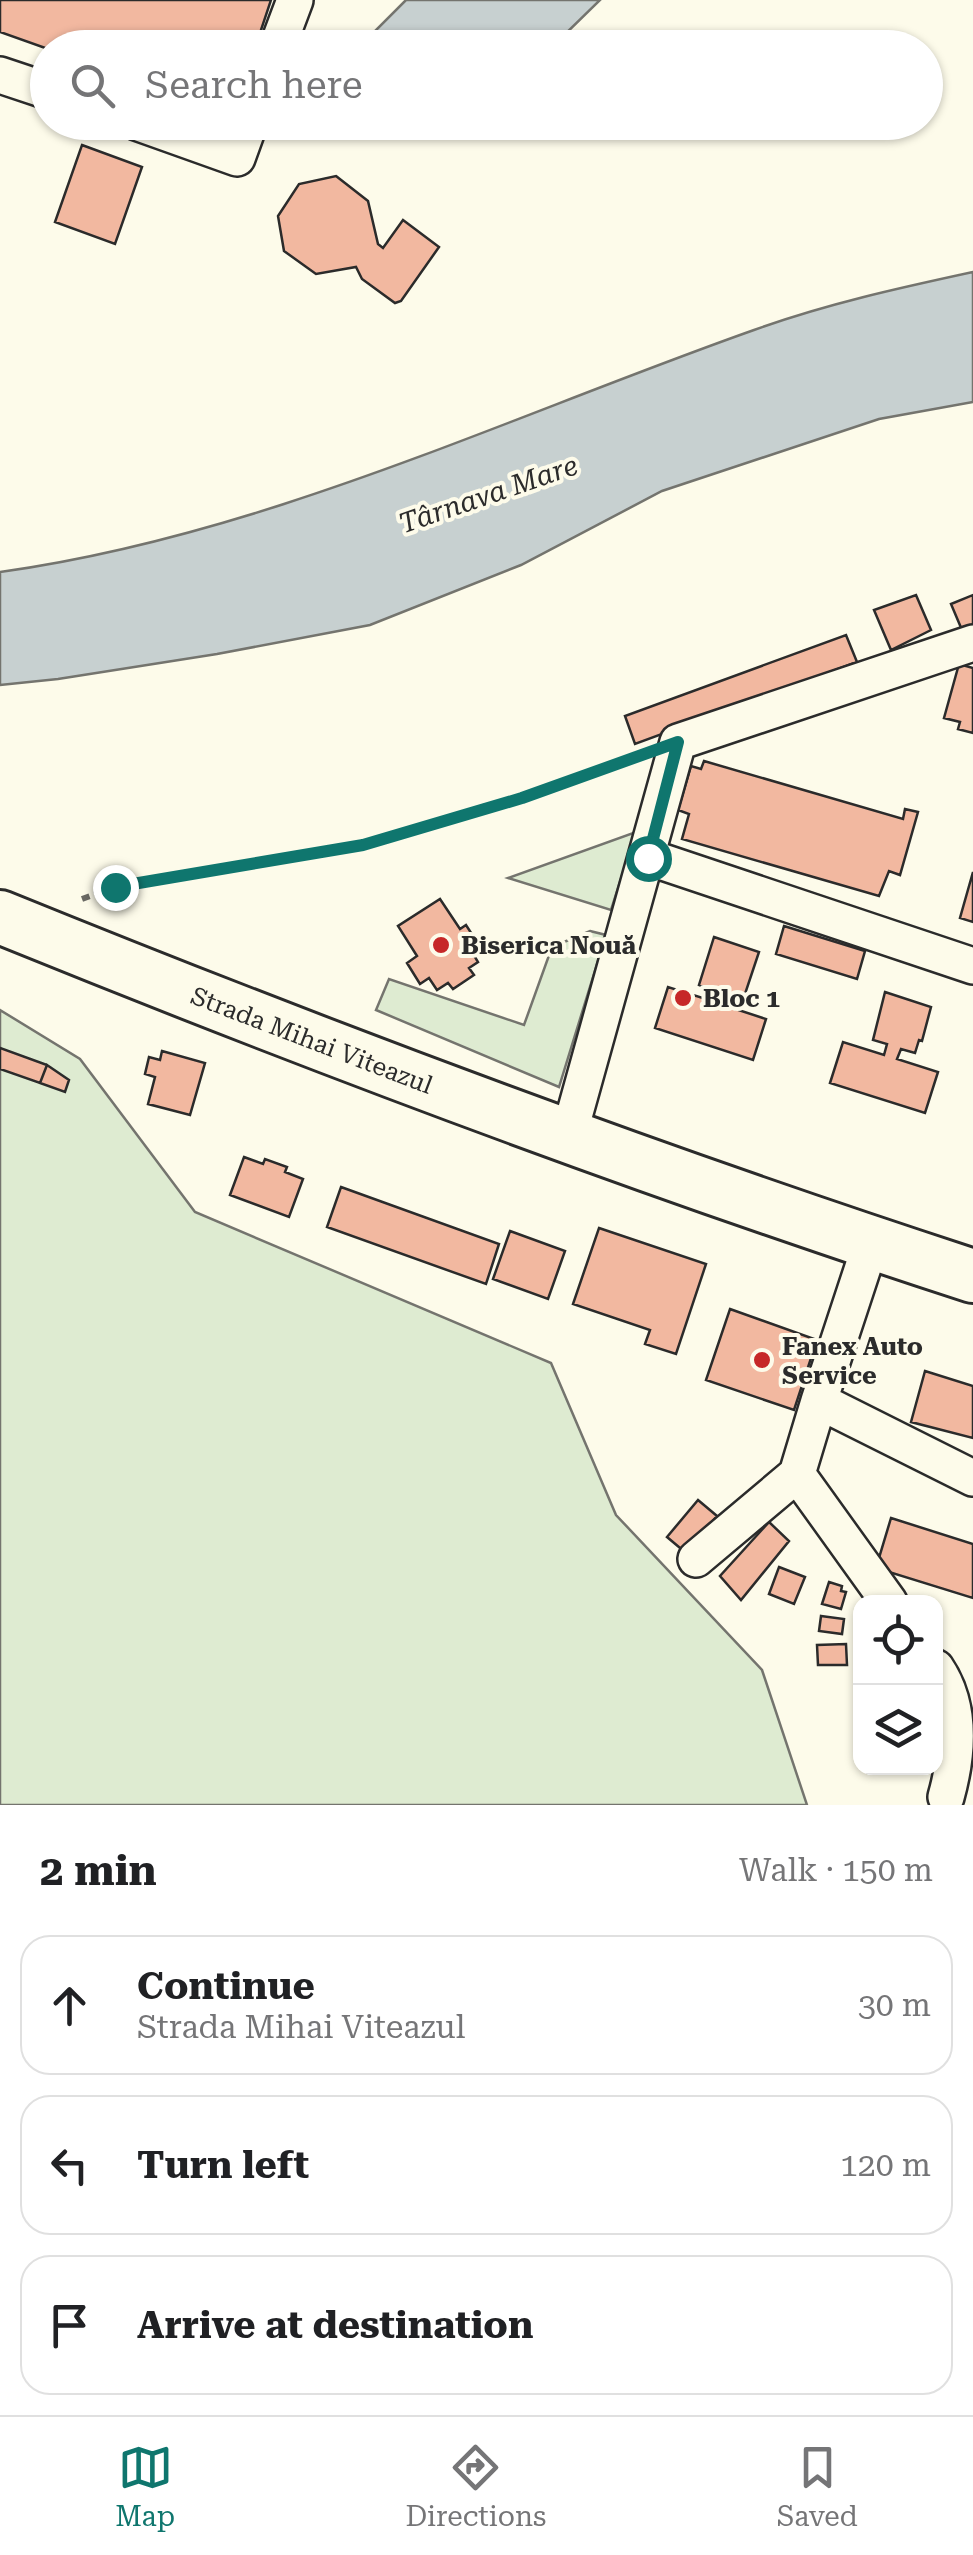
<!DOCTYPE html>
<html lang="en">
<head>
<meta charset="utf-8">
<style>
  body { margin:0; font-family:"Roboto Serif",serif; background:#f6f6f6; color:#202124 }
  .controls { position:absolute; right:30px; bottom:30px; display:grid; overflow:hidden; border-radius:20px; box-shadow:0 2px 8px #0004 }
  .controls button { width:90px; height:90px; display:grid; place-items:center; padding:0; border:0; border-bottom:2px solid #e0e0e0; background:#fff; color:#202124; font:50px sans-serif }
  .stop { position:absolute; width:30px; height:30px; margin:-22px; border:8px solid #0f766e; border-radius:50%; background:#fff }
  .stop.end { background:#0f766e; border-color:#fff; box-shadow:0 2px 10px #0008 }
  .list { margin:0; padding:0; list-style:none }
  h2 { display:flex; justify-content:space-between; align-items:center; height:130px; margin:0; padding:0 40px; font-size:42px }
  h2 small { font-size:32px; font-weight:400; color:#757577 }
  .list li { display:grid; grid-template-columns:65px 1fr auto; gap:30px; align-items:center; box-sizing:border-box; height:140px; margin:0 20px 20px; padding:0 20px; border:2px solid #e0e0e0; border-radius:30px }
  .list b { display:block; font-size:38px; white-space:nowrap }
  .list p { margin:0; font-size:32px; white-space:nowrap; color:#757577 }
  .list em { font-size:32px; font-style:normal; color:#757577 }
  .icon { flex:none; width:55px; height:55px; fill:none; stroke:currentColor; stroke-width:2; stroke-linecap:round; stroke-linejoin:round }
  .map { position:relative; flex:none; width:973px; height:1805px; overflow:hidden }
  .search { position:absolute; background:#fff; box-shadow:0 2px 8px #0004; left:30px; right:30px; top:30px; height:110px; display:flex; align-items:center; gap:25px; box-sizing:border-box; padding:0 35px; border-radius:55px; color:#757577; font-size:38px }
  .sheet { height:610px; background:#fff }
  nav { display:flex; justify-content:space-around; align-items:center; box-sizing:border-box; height:140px; border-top:2px solid #e0e0e0; background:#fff; font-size:28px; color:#757577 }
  nav a { display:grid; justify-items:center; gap:5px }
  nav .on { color:#0f766e }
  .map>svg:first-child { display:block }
  .green { fill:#deebd1; stroke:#74746e; stroke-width:2.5 }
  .water { fill:#c7d0d0; stroke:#74746e; stroke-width:2.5 }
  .building { fill:#f2b8a0; stroke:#2b2b2b; stroke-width:2.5 }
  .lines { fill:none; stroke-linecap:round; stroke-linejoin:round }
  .minor-casing { stroke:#2b2b2b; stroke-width:40 }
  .highway-casing { stroke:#2b2b2b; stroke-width:58 }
  .path { stroke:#6a6964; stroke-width:6; stroke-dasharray:8 5; stroke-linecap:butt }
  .minor { stroke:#fdfbea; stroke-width:35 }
  .highway { stroke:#fdfbea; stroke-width:52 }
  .route { stroke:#0f766e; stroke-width:12 }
  .poi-dot { fill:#c62828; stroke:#fdfbea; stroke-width:4 }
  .labels { text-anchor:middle; stroke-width:8; stroke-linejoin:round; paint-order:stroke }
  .poi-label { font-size:25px; font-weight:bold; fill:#2b2b2b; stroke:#fdfbea; text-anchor:start }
  .street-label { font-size:25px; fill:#2b2b2b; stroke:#fdfbea }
  .water-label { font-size:28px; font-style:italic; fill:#2b2b2b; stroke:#fdfbea }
</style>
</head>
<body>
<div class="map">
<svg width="973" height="1805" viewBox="0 0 973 1805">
  <rect width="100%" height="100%" fill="#fdfbea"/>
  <!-- green -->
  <path class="green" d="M636 832 611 910 508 878Z
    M590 931 606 935 559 1087 376 1010 389 979 524 1025 552 947Z
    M0 1010 80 1059 195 1212 551 1363 616 1515 762 1670 807 1805H0Z"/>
  <!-- water -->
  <path class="water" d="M406 0H600L552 47H366L362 44Z
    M973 272V402L879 419 662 491 521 565 370 625 217 654 58 679 0 685V572C264 535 505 418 754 330 826 304 899 288 973 272Z"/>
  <!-- building -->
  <path class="building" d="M0 0H271L255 48 48 49 0 32Z
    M82 145 142 167 115 244 55 222Z
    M336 176 368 201 378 244 383 248 403 220 439 247 401 301 395 303 362 279 356 267 316 274 284 251 278 216 299 184Z
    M916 595 931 630 891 650 874 610Z
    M973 595V625L962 630 951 604Z
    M846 635 857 662 635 744 625 716Z
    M959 664 973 668V733L958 729 960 722 944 718Z
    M704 761 903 819 905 809 918 812 900 875 889 871 879 896 682 839 689 814 678 810 691 766 701 769Z
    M973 872V922L960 918Z
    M440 899 460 929 466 925 477 942 469 947 478 962 469 968 474 975 453 989 448 983 437 990 429 978 420 984 407 963 417 956 398 926Z
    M784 926 865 951 857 979 776 954Z
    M714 937 759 952 743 1000 727 995 723 1005 766 1019 753 1060 655 1028 668 987 712 1001 715 991 699 985Z
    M885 992 931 1007 922 1041 919 1040 915 1053 901 1049 897 1059 938 1072 925 1113 830 1083 843 1042 884 1055 887 1044 873 1040Z
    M0 1048 47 1065 40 1083 0 1069Z
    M162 1051 205 1063 190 1115 148 1104 155 1077 145 1074 149 1057 160 1060Z
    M47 1065 69 1080 65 1092 40 1083Z
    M244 1157 263 1164 265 1159 287 1167 285 1172 303 1179 289 1217 230 1195Z
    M341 1187 499 1244 486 1284 327 1227Z
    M599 1228 706 1264 676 1354 645 1344 650 1330 573 1304Z
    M510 1231 565 1251 548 1299 493 1279Z
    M730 1309 817 1340 794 1410 706 1380Z
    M925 1371 973 1386V1438L911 1422Z
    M698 1500 717 1516 686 1553 667 1537Z
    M891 1518 973 1544V1598L876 1568Z
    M769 1522 789 1541 741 1600 720 1576Z
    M779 1567 805 1577 794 1604 769 1594Z
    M829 1582 842 1586 841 1591 846 1592 841 1609 822 1604Z
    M821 1616 844 1619 842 1634 819 1631Z
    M846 1644 847 1665H818L817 1645Z"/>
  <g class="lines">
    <!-- minor casing -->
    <g class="minor-casing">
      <path id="minor" d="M277 48 295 0
        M0 75 48 91
        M136 122 237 158 250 122
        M648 857 973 966
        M568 1138 678 742 973 643
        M871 1243 819 1401 973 1478
        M797 1474 889 1602
        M696 1559 797 1474 819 1401
        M936 1668C962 1706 958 1754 946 1797"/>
    </g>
    <!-- highway casing -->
    <g class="highway-casing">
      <path id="highway" d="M0 917C320 1047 644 1169 973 1276"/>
    </g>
    <!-- path -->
    <path class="path" d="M82 899 115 887 363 845 522 798 644 754"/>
    <!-- minor -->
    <use href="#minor" class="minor"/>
    <!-- highway -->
    <use href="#highway" class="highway"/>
  </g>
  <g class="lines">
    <!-- route -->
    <path class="route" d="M115 887 363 845 522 798 678 742 648 858"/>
  </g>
  <!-- markers -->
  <g class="poi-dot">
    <circle cx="441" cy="945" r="10"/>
    <circle cx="683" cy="998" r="10"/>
    <circle cx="762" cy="1360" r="10"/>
  </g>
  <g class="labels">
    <!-- poi labels -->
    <g class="poi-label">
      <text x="461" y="954">Biserica Nouă</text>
      <text x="703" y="1007">Bloc 1</text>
      <text x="782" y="1355">Fanex Auto<tspan x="782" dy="29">Service</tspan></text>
    </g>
    <!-- street labels -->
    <g class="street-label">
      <text transform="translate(312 1040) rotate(21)" y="9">Strada Mihai Viteazul</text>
    </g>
    <!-- water labels -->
    <g class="water-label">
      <text transform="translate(488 494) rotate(-19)" y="10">Târnava Mare</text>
    </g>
  </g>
</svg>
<div class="controls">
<button><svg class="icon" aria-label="locate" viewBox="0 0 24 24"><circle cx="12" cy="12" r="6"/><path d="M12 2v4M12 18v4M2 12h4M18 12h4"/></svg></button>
<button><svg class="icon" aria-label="layers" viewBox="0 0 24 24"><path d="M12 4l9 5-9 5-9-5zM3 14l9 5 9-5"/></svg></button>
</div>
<div class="stop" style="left:648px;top:858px"></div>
<div class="stop end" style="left:115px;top:887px"></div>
<div class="search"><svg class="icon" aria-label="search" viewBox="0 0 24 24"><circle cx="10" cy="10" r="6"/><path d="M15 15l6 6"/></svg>Search here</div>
</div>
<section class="sheet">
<h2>2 min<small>Walk · 150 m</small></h2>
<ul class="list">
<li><svg class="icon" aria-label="ahead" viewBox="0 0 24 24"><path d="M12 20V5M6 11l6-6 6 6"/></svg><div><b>Continue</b><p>Strada Mihai Viteazul</p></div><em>30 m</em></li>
<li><svg class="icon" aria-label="left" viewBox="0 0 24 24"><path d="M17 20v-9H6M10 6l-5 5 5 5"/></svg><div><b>Turn left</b></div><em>120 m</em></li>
<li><svg class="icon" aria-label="arrive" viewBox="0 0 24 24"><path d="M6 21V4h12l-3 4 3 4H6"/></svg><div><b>Arrive at destination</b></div></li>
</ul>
</section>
<nav>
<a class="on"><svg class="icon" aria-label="map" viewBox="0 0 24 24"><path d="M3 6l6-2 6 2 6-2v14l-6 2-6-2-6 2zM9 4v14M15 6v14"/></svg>Map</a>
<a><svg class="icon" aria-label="directions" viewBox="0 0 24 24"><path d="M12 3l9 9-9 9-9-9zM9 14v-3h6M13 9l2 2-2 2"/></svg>Directions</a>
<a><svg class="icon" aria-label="saved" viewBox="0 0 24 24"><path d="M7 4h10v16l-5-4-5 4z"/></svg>Saved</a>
</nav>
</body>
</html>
